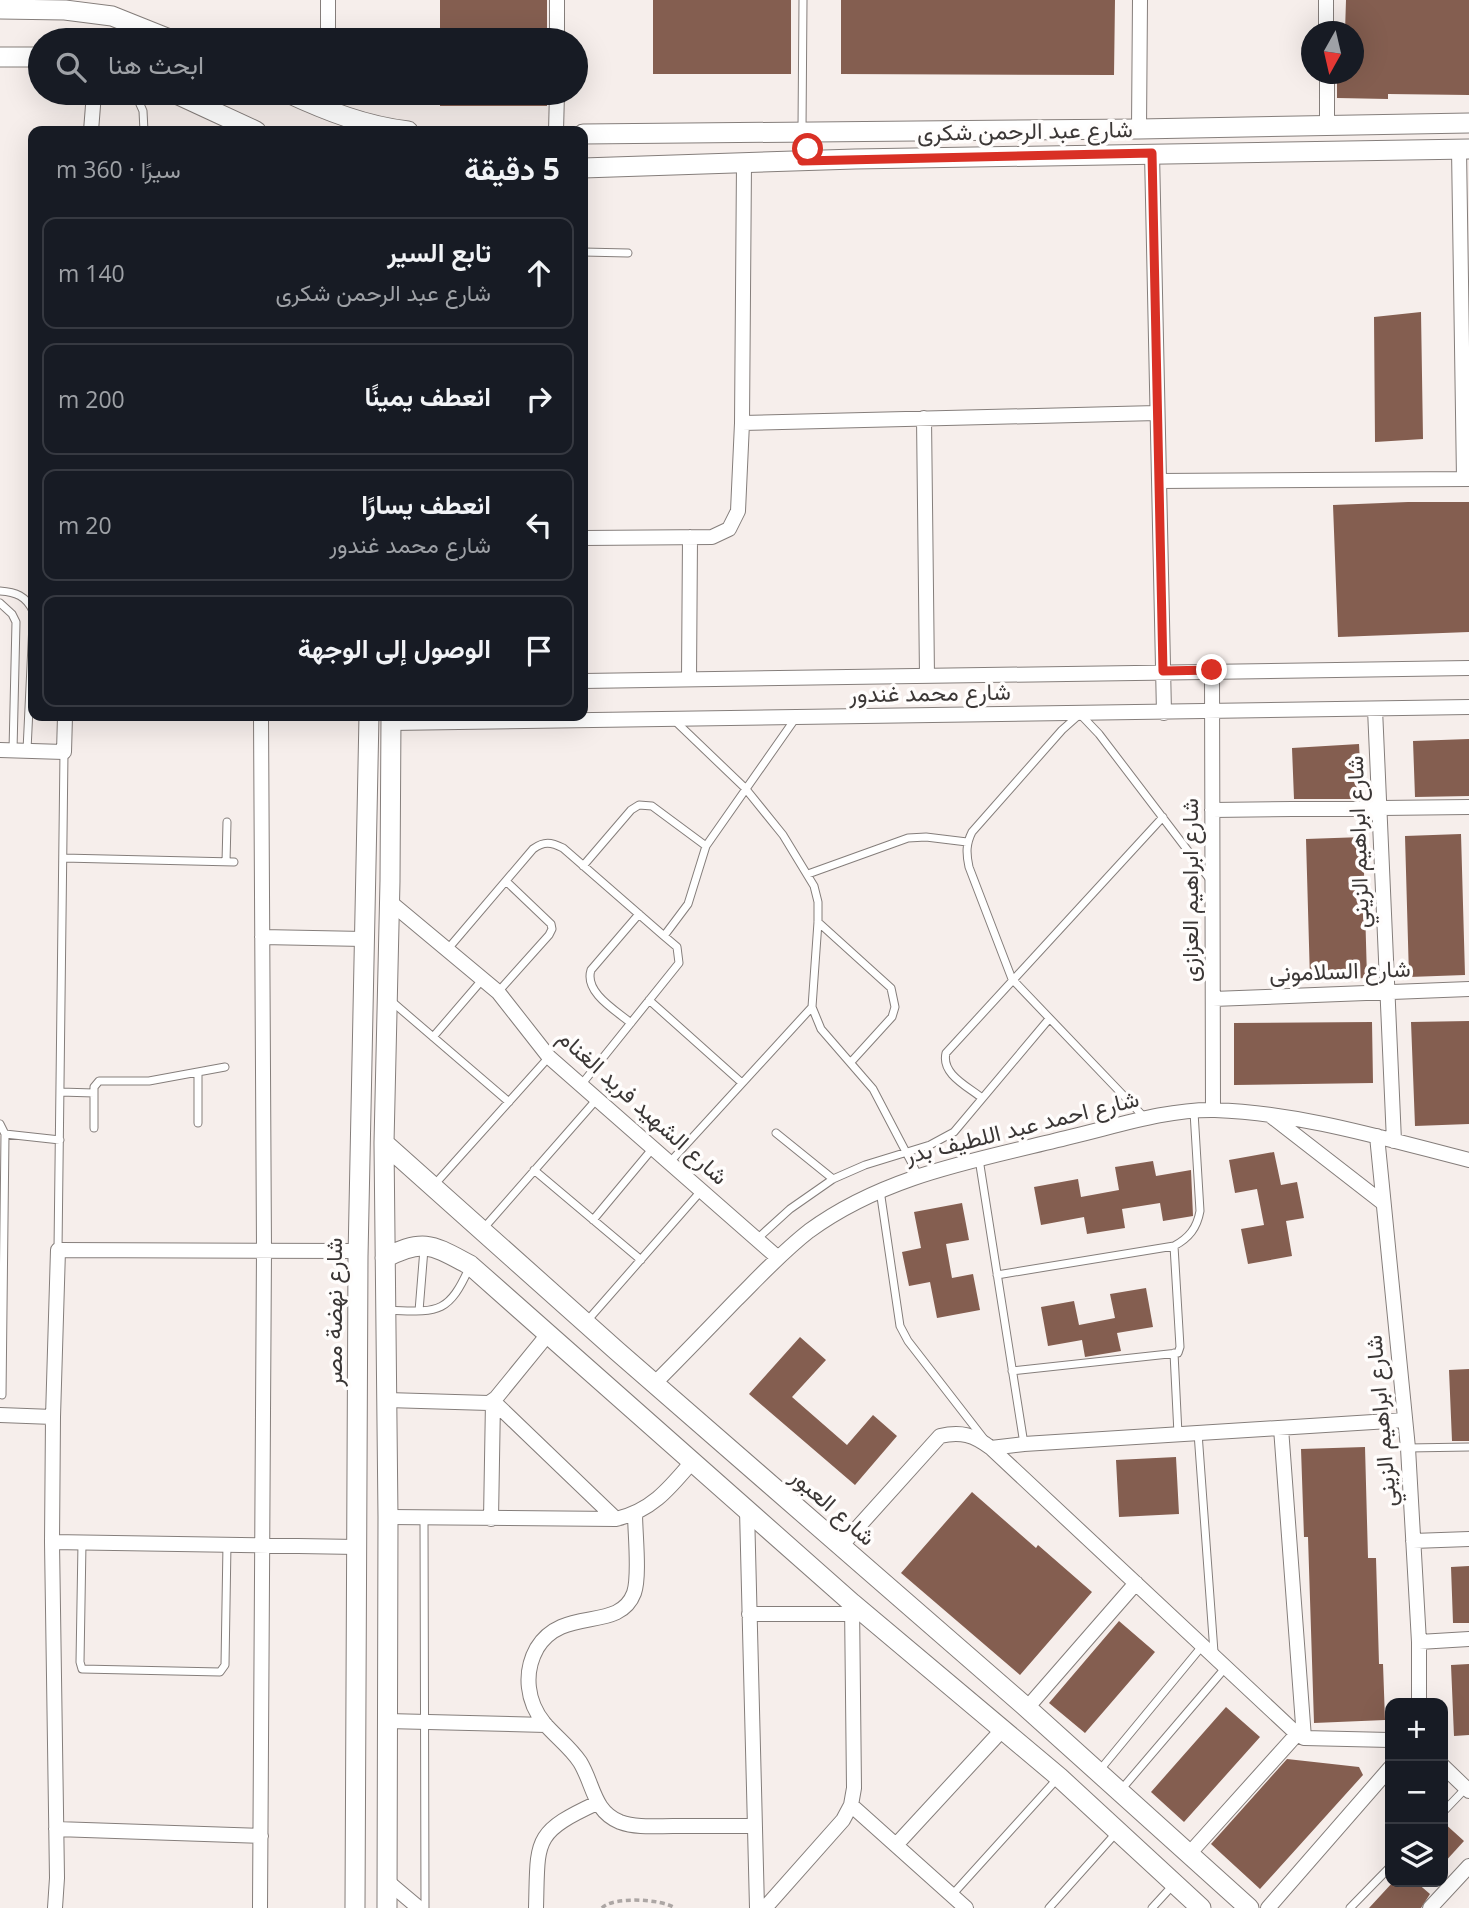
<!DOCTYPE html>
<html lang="ar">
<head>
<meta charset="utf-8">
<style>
  body { margin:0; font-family:"Open Sans",Vazirmatn,sans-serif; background:#20242c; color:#f1f3f6; direction:rtl }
  .controls { position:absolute; right:21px; bottom:21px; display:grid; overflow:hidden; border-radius:14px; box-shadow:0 7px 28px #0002 }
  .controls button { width:63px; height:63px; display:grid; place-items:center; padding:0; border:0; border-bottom:2px solid #363941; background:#171b24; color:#f1f3f6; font:35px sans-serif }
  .compass { position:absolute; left:1301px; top:21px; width:63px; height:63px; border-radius:50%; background:#171b24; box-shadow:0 7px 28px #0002; rotate:188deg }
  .stop { position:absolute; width:21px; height:21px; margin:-16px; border:5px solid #d93025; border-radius:50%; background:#fff }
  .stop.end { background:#d93025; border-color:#fff; box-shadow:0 2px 7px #0008 }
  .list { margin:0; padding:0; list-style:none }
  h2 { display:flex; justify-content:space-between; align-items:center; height:91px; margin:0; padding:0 28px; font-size:30px }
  h2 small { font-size:23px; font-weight:400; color:#9ea1a6 }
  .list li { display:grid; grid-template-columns:46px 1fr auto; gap:21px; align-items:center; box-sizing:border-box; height:112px; margin:0 14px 14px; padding:0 14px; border:2px solid #363941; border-radius:14px }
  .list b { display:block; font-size:26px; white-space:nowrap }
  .list p { margin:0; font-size:23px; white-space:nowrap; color:#9ea1a6 }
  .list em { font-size:23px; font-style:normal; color:#9ea1a6 }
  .icon { flex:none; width:38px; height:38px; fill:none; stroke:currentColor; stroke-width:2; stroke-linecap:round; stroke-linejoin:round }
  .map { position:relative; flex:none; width:1469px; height:1908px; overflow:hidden; direction:ltr }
  .search { position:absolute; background:#171b24; box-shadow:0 7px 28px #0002; left:28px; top:28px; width:560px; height:77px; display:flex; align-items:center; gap:18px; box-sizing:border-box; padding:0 24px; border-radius:38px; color:#9ea1a6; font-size:26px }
  .panel { position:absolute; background:#171b24; box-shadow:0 7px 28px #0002; left:28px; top:126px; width:560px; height:595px; border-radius:14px; direction:rtl }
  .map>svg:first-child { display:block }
  .building { fill:#845e50 }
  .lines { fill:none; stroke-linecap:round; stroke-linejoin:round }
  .lane-casing { stroke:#857e7b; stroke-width:9 }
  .street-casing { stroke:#857e7b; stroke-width:16 }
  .secondary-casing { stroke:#857e7b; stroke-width:21 }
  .path { stroke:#aca6a4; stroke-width:3.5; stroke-dasharray:5 3.5; stroke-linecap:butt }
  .lane { stroke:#fff; stroke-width:7 }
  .street { stroke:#fff; stroke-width:14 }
  .secondary { stroke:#fff; stroke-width:19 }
  .route { stroke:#d93025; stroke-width:9 }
  .labels { text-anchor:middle; stroke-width:7; stroke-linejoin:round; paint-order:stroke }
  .street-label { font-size:23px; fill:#3b3736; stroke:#fffdfc }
</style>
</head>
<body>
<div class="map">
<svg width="1469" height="1908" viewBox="0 0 1469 1908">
  <rect width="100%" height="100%" fill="#f6eeeb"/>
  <!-- building -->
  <path class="building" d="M440 0H547V40H440Z
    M653 0H791V74H653Z
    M841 0H1115L1114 75 841 74Z
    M1346 0H1469V95L1388 94V99L1337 98V74H1354V32H1345Z
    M440 93H547V106H440Z
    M1421 312 1423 439 1375 442 1374 317Z
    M1408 502H1469V632L1338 637 1333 505Z
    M1469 739V796L1415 797 1413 741Z
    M1359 744 1362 799H1294L1292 748Z
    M1461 834 1465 975 1409 977 1405 836Z
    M1363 837 1367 978 1310 980 1306 839Z
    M1469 1021V1124L1415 1126 1411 1022Z
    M1372 1022 1373 1083 1234 1085V1023Z
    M1274 1152 1281 1185 1297 1182 1304 1218 1286 1221 1292 1256 1248 1264 1241 1229 1264 1225 1257 1189 1235 1193 1229 1160Z
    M1153 1161 1156 1176 1191 1170 1193 1216 1163 1221 1160 1203 1122 1209 1125 1228 1087 1234 1084 1217 1041 1225 1034 1187 1078 1179 1081 1197 1119 1190 1115 1167Z
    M962 1203 969 1240 946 1244 952 1278 973 1274 980 1310 937 1318 930 1282 909 1286 902 1252 921 1248 914 1212Z
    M1146 1288 1153 1327 1117 1333 1121 1351 1085 1357 1082 1340 1048 1346 1041 1307 1074 1301 1079 1325 1115 1318 1110 1294Z
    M800 1337 826 1360 792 1397 847 1445 873 1415 897 1436 855 1485 749 1394Z
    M1469 1369V1441H1452L1449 1370Z
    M1365 1447 1368 1558H1376L1379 1664H1383L1385 1720 1314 1723 1308 1537H1304L1301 1449Z
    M1176 1457 1179 1514 1119 1517 1116 1460Z
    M972 1492 1036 1548 1038 1545 1092 1592 1020 1675 901 1573Z
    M1469 1566V1623H1453L1451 1567Z
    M1119 1621 1155 1652 1085 1733 1049 1703Z
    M1469 1664V1735L1454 1736 1451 1665Z
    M1226 1707 1260 1737 1184 1822 1151 1792Z
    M1287 1759 1359 1767 1363 1775 1260 1889 1211 1844Z
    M1443 1822 1464 1841 1443 1864Z
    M1393 1882H1416L1430 1894 1421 1908H1369Z"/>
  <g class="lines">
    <!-- lane casing -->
    <g class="lane-casing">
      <path id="lane" d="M135 93 143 111 144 131
        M802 129 803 0
        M583 252 628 253
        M0 591C16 592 26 596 33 611
        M0 603 12 614 16 622 13 750
        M673 719 745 788 783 835 814 886 818 902V922L812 1007 821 1029 873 1089 918 1175
        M27 750 33 624
        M63 858 234 862
        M226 862 227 822
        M583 866 631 810 639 805 652 806 706 846
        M808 874 908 838 926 837 967 842
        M818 922 891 988 895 1007 892 1017 851 1062
        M447 950 533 849C544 841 551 842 563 848L664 936 688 904 706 846 795 719
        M498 992 549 935 552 929 551 924 507 882
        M390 1000 509 1102
        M649 1000 742 1083
        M631 1023C615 1010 584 992 591 970L639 914
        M433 1037 482 980
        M198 1072V1123
        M581 1085 679 963 677 947 664 936
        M60 1092 94 1093
        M982 1098C967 1086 941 1074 946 1053L1163 817
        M1144 1117 1012 979 969 867C966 853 966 844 972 832L1062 730 1080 714 1099 734 1211 881
        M0 1124 5 1134 2 1395
        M94 1128V1087L99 1081H149L225 1067
        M776 1133 833 1179
        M5 1134 60 1140
        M979 1159 1024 1444
        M670 1162 812 1007
        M534 1170 641 1260
        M435 1184 549 1057
        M880 1190 900 1326 908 1341 984 1439
        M593 1220 653 1148
        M483 1229 597 1099
        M757 1239 790 1209 833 1179 865 1165 930 1145 954 1132 1049 1019
        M58 1250 64 752
        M997 1275 1174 1246C1189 1238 1197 1228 1200 1211L1194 1112
        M386 1310C437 1312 448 1316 470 1266
        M419 1311 424 1249
        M587 1321 701 1191
        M1174 1353 1178 1434
        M1012 1371 1178 1353 1180 1347 1174 1246
        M1198 1433 1214 1652
        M1408 1448 1469 1447
        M424 1517 425 1908
        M82 1543 80 1662 82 1669 220 1672 225 1665 227 1544
        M1099 1771 1203 1645
        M1120 1791 1226 1667
        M1443 1812 1466 1788
        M952 1895 1058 1778
        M1049 1908 1117 1832
        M1152 1908 1174 1884
        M1350 1908 1390 1867"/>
    </g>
    <!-- street casing -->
    <g class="street-casing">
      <path id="street" d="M1326 0V32
        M328 40V0
        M557 40V0
        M1327 74V126
        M328 111V93
        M1139 129 1140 0
        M91 131 94 93
        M556 131 557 93
        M1459 149 1464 479
        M1152 153 1164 713
        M924 418 927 676
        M742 423 1157 413
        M1159 481 1469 479
        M583 538 712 537 729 529 738 511 742 423 744 163
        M1212 670 1213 1110
        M689 679 690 537
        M583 681 1469 668
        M1375 709 1394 1141
        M391 723 1469 707
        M0 750 64 752 65 716
        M1212 810 1469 807
        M390 902 498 992 549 1057 777 1257
        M262 937 364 939
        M1213 999 1469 989
        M1271 1116 1383 1203
        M1377 1136 1408 1448 1419 1642V1703
        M655 1383C682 1356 709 1328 736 1300 760 1276 782 1252 809 1231 887 1174 979 1160 1070 1137 1117 1126 1167 1109 1215 1110 1301 1113 1386 1139 1469 1160
        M387 1400 489 1403 496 1398 549 1333
        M493 1401 616 1519
        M0 1415 53 1417
        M1281 1428 1304 1738
        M991 1448 1024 1444 1405 1420
        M747 1510 757 1908
        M635 1513C635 1533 640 1576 634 1593 619 1633 563 1605 537 1648 523 1673 527 1702 544 1723 556 1737 570 1747 580 1762 594 1785 593 1811 620 1822 636 1828 656 1826 673 1826 700 1826 726 1826 753 1826
        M388 1517 616 1519C651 1511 669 1489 691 1463
        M491 1519 493 1401
        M1413 1541 1469 1539
        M52 1542 357 1547
        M841 1546 940 1436C961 1431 974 1435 991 1448L1297 1734 1304 1738 1390 1740
        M749 1614H852
        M1419 1642 1469 1639
        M1027 1708 1136 1583
        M387 1721 546 1725
        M1443 1766 1469 1791
        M851 1805 966 1908
        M56 1829 261 1836
        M896 1845 1003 1729
        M1189 1854 1297 1734
        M387 1881 419 1908
        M55 1908 57 1878 52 1542 53 1417 58 1250 358 1251
        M260 1908 264 1249 261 716
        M536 1908C538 1840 532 1833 597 1803
        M765 1908 843 1820 851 1805 854 1788 852 1603
        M1268 1908 1390 1768
        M1430 1908 1469 1866"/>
    </g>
    <!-- secondary casing -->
    <g class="secondary-casing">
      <path id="secondary" d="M0 9 65 10 112 16 172 40
        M0 57H40
        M174 93 256 131
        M288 93C327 111 365 126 408 131
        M583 134 1139 129 1469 123
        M583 168 855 159 1469 149
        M384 1143 617 1351 1027 1708 1249 1908
        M385 1258C424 1237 434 1246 470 1265L852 1603 1059 1777 1201 1908
        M355 1908 358 1257 369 716
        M387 1908 388 1517 384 1143 390 881 391 716"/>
    </g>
    <!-- path -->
    <path class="path" d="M602 1908C613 1896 662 1899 675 1908"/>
    <!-- lane -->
    <use href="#lane" class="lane"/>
    <!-- street -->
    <use href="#street" class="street"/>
    <!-- secondary -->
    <use href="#secondary" class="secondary"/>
  </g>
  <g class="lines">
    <!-- route -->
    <path class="route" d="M808 149 802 161 1152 153 1163 671 1212 670"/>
  </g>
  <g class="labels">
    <!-- street labels -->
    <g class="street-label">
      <text transform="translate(1025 131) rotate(-1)" y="8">شارع عبد الرحمن شكرى</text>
      <text transform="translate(930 693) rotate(-1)" y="8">شارع محمد غندور</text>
      <text transform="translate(1358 842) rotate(-92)" y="8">شارع ابراهيم الزيني</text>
      <text transform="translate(1190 890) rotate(-90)" y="8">شارع ابراهيم العزازى</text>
      <text transform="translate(1340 971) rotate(-2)" y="8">شارع السلامونى</text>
      <text transform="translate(643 1107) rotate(42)" y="8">شارع الشهيد فريد الغنام</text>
      <text transform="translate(1022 1127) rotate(-14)" y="8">شارع احمد عبد اللطيف بدر</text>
      <text transform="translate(334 1312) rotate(-90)" y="8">شارع نهضة مصر</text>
      <text transform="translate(1381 1421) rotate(-95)" y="8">شارع ابراهيم الزيني</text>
      <text transform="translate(833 1507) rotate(41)" y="8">شارع العبور</text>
    </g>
  </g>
</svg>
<div class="controls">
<button>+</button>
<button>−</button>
<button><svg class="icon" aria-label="layers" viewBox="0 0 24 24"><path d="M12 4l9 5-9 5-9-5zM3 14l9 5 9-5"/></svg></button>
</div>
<svg class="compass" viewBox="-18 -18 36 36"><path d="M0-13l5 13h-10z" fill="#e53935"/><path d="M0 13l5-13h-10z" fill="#9ea1a6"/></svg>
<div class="stop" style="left:808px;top:149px"></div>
<div class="stop end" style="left:1212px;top:670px"></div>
<div class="search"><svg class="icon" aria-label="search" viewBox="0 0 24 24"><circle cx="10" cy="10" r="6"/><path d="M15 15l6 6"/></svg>ابحث هنا</div>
<section class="panel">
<h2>5 دقيقة<small>سيرًا · 360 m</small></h2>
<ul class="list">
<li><svg class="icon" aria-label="ahead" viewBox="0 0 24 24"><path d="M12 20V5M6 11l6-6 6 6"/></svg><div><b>تابع السير</b><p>شارع عبد الرحمن شكرى</p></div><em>140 m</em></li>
<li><svg class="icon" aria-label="right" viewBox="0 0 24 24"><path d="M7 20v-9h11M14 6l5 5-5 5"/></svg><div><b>انعطف يمينًا</b></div><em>200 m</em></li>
<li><svg class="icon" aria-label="left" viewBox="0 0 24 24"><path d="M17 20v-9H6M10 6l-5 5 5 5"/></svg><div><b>انعطف يسارًا</b><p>شارع محمد غندور</p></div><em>20 m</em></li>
<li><svg class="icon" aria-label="arrive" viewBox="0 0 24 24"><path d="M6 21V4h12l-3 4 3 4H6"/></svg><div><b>الوصول إلى الوجهة</b></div></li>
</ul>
</section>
</div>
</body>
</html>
